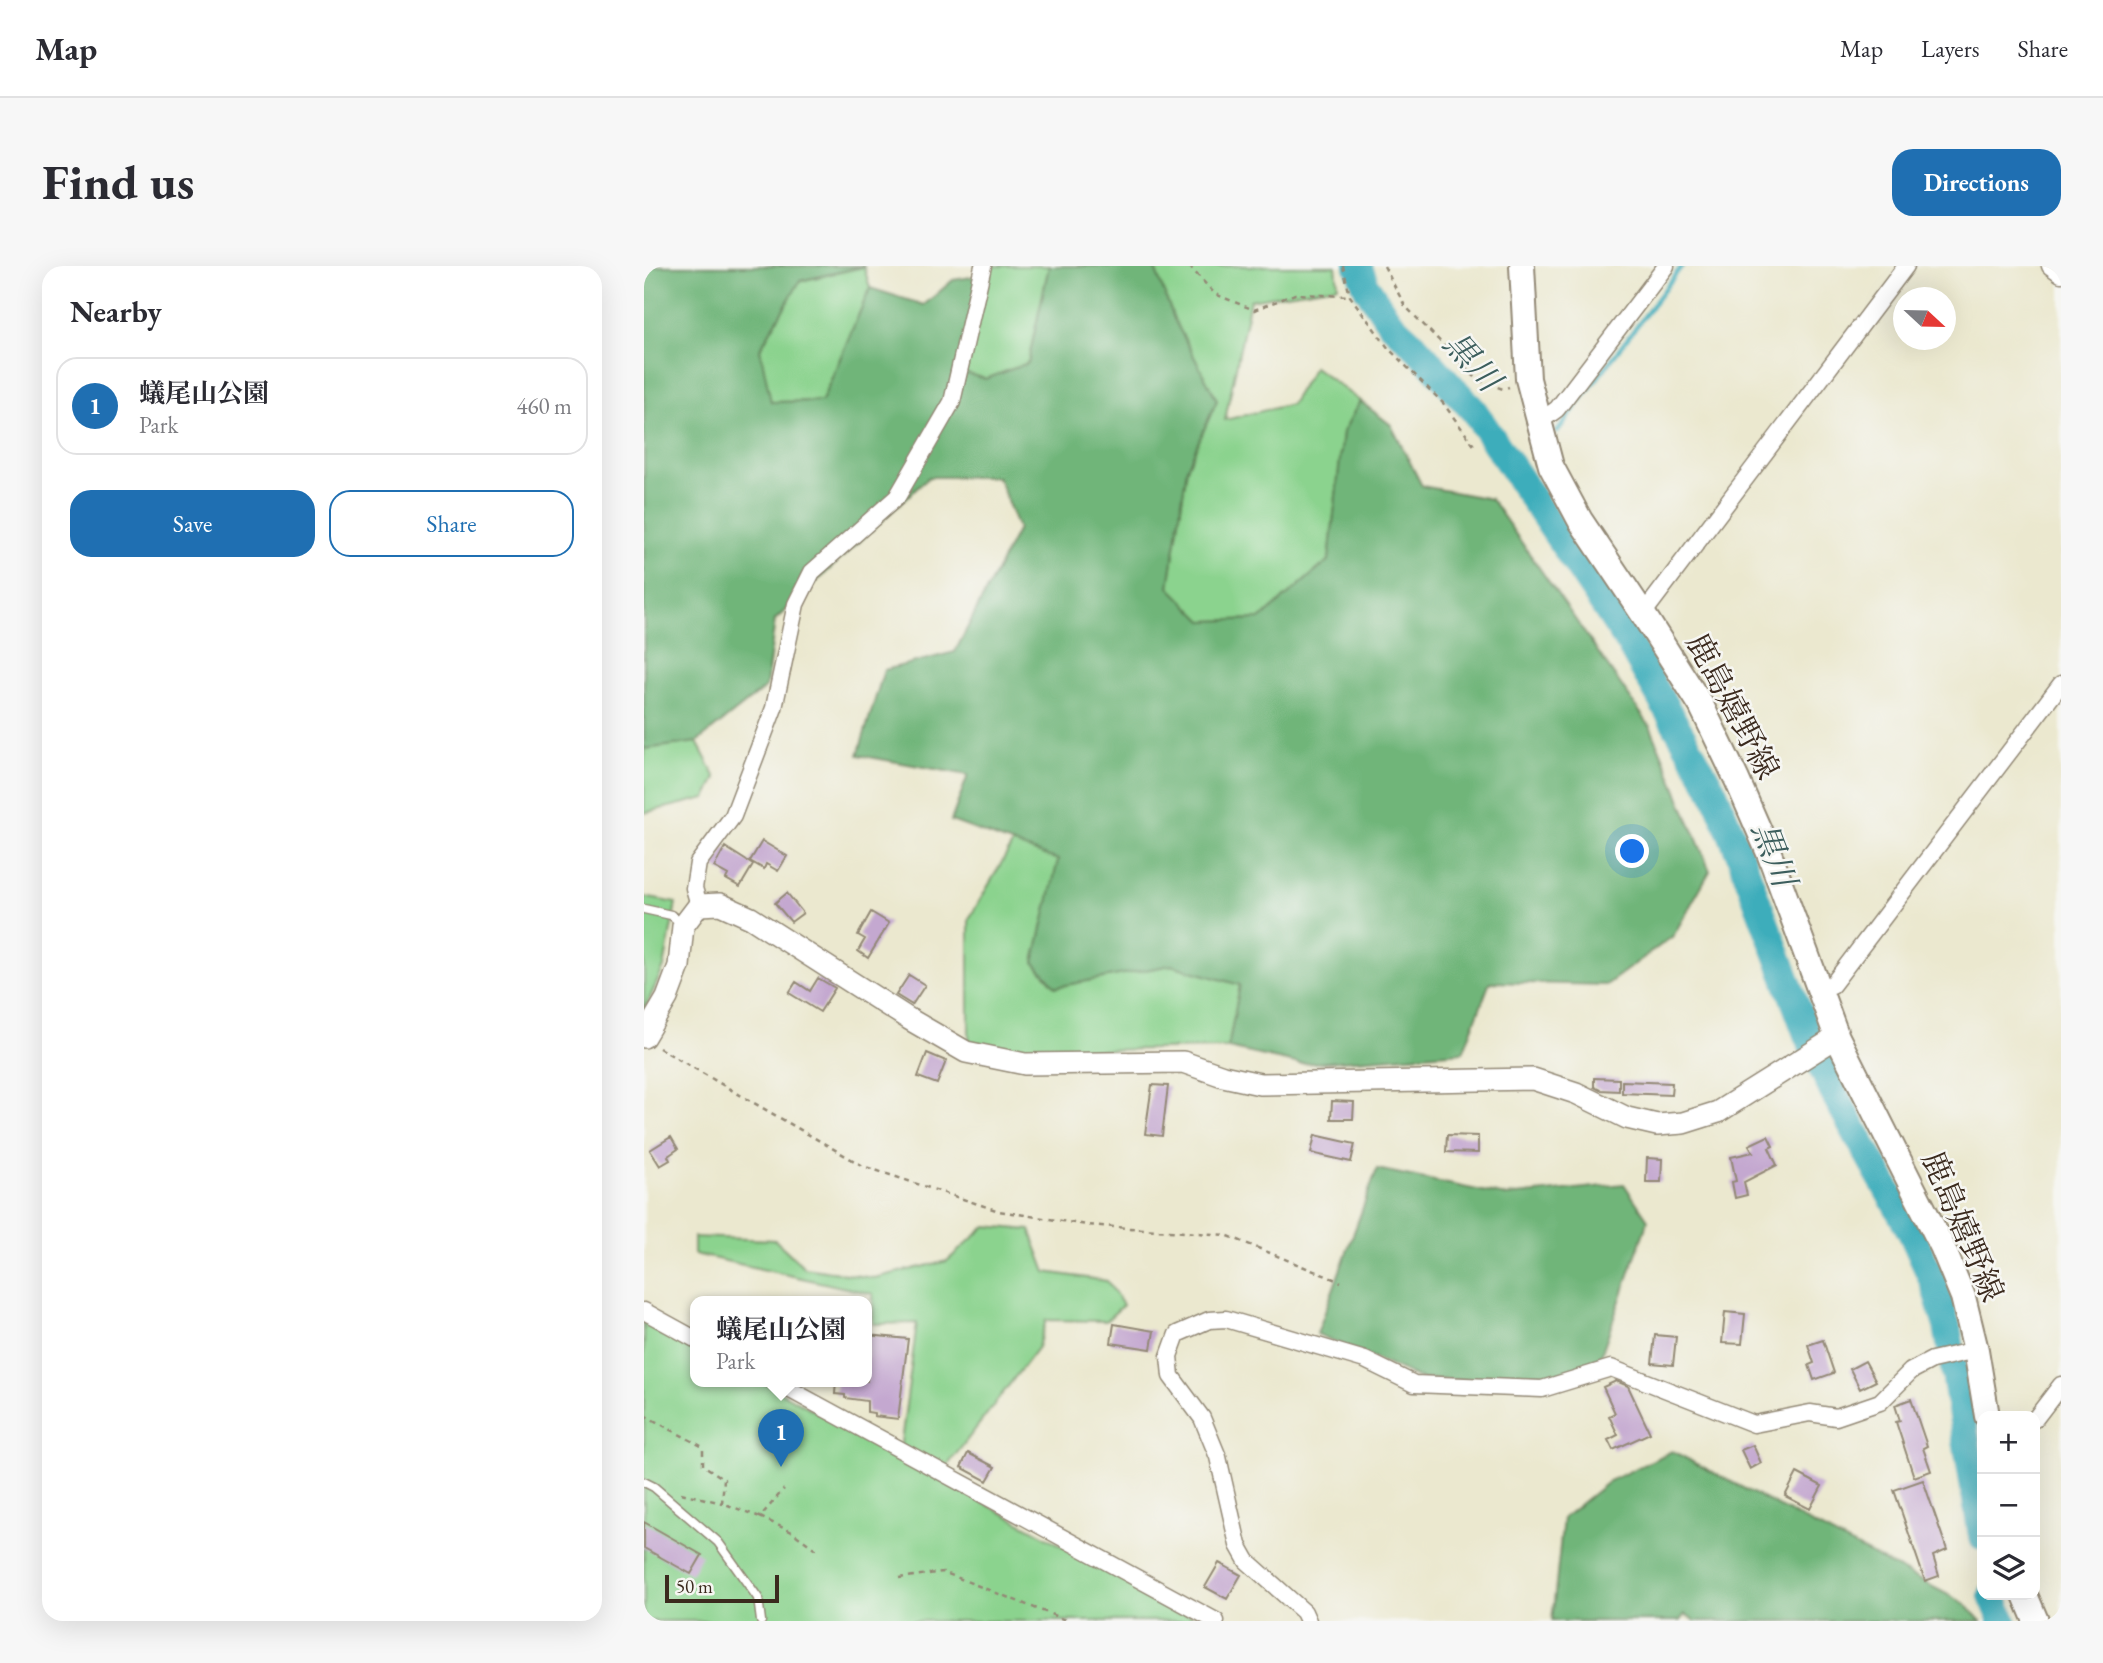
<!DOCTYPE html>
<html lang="en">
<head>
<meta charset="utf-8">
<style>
  body { margin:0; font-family:"EB Garamond","Noto Serif JP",serif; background:#f7f7f7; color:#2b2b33 }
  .controls { position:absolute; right:21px; bottom:21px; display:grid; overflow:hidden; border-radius:14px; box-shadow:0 7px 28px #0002 }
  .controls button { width:63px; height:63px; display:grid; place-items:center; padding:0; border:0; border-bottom:2px solid #e1e1e2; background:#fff; color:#2b2b33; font:35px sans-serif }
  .compass { position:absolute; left:1249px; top:21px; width:63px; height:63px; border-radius:50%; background:#fff; box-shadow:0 7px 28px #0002; rotate:112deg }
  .scale { position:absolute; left:21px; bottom:18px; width:114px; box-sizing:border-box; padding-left:7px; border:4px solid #3b2a1e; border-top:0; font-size:19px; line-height:24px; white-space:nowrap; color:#3b2a1e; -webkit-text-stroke:5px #f6f6f2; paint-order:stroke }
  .you { position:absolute; left:989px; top:586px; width:24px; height:24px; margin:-18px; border:5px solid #fff; border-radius:50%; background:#1a73e8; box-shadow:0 0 0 10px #1a73e833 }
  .badge { display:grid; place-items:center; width:46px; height:46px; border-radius:50%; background:#1f6fb2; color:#fff; font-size:23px; font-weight:700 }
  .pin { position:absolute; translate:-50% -58px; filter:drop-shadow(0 2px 4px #0008) }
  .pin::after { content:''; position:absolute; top:37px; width:24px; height:21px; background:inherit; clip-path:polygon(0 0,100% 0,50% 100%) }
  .popup { position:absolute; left:46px; top:1030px; width:182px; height:91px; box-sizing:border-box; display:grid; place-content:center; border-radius:14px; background:#fff; filter:drop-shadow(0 2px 5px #0005); font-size:23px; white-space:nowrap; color:#7c7c81 }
  .popup b { font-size:26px; color:#2b2b33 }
  .popup::after { content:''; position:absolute; left:50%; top:100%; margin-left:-14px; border:14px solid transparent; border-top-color:#fff }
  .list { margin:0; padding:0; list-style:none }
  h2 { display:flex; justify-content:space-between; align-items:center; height:91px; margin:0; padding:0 28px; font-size:30px }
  h2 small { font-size:23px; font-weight:400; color:#7c7c81 }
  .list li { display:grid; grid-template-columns:46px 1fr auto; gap:21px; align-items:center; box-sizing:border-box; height:98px; margin:0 14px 14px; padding:0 14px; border:2px solid #e1e1e2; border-radius:21px }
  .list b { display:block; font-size:26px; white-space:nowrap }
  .list p { margin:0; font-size:23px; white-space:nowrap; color:#7c7c81 }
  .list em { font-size:23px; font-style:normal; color:#7c7c81 }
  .actions { display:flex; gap:14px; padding:21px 28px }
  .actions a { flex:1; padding:16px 0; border:2px solid #1f6fb2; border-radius:21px; text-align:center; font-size:24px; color:#1f6fb2 }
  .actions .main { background:#1f6fb2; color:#fff }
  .icon { flex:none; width:38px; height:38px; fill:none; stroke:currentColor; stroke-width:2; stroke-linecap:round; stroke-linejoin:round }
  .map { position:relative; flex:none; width:1417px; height:1355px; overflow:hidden; border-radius:21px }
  header { display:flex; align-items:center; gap:42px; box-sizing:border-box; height:98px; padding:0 35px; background:#fff; border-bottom:2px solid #e1e1e2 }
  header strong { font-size:33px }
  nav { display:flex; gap:38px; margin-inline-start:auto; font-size:24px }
  .intro { display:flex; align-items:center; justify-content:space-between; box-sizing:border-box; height:168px; padding:0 42px }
  h1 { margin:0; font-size:49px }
  .button { padding:18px 32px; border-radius:21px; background:#1f6fb2; color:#fff; font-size:24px; font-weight:700 }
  main { display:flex; gap:42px; padding:0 42px }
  aside { flex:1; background:#fff; border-radius:21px; box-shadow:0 7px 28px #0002 }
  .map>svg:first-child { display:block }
  .green { fill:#8bd38e; stroke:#637e56; stroke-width:2 }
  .forest { fill:#70b579; stroke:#56704c; stroke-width:2 }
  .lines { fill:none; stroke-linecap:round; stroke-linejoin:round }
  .stream { stroke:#3eadbb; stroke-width:4.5 }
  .river { stroke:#3eadbb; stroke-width:28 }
  .building { fill:#c4a8d0 }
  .lane-casing { stroke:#938976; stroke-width:11 }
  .street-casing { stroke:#938976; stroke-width:19 }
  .secondary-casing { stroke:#938976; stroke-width:24 }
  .primary-casing { stroke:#938976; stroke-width:28 }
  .path { stroke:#938976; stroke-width:2.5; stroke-dasharray:5 5; stroke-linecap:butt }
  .lane { stroke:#fff; stroke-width:8 }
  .street { stroke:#fff; stroke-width:16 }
  .secondary { stroke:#fff; stroke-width:21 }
  .primary { stroke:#fff; stroke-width:24 }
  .labels { text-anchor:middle; stroke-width:5; stroke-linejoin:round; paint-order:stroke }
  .street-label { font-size:32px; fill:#3b2a1e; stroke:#f6f6f2 }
  .water-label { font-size:33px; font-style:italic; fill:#3c5e5d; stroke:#f6f6f2 }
</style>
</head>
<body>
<header>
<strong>Map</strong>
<nav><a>Map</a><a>Layers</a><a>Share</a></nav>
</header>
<div class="intro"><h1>Find us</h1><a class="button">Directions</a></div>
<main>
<aside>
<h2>Nearby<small></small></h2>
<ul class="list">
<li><span class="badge">1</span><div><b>蟻尾山公園</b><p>Park</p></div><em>460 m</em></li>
</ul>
<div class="actions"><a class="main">Save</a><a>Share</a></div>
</aside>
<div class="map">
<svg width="1417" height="1355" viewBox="0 0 1417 1355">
  <rect width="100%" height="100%" fill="#f6f6f2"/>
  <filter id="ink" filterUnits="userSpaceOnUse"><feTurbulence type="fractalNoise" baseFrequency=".0143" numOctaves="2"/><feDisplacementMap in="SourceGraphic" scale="14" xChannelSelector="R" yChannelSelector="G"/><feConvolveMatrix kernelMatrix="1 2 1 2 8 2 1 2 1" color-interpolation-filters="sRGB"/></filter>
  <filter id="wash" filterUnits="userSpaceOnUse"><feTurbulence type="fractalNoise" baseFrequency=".00686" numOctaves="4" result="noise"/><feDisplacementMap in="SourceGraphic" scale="28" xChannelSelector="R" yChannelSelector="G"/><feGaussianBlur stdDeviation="1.57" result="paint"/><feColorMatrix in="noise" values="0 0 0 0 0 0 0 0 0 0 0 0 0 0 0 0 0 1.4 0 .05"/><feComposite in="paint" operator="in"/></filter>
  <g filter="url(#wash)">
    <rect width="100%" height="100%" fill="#ebe8cf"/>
    <!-- green -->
    <path class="green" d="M346 0H405L384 97 342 113 319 107 346 8Z
      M510 0H692L694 20 606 34 581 154 647 138 670 101 716 135 699 166 685 294 616 353 559 355 525 321 543 202 573 134 530 53Z
      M220 1 226 22 178 135 126 136 116 83 156 15Z
      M53 476 72 512 62 532 0 547V483Z
      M369 577 415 594 390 696 412 721 527 699 596 719 584 782 377 785 325 775V653Z
      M0 631 32 637 20 701 0 745Z
      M342 960 386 964 402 1006 463 1015 479 1039 462 1055 402 1054 394 1081 294 1212 557 1355H0V1052L51 1080V1115H116L255 1191 273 1057 229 1058V1028L50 988V971L131 974 161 1002 230 1012 303 995Z"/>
    <!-- forest -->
    <path class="forest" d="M0 0H220L156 15 116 83 127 136 178 135 226 22 280 39 309 14 346 8 320 107 342 113 384 97 405 0H510L530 53 573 134 543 202 525 321 559 355 616 353 685 294 699 166 716 135 747 159 778 220 847 233 1007 462 1066 605 1029 670 962 719 846 716 819 786 656 798 584 782 596 719 527 699 412 721 390 696 414 594 307 555 324 509 214 489 240 404 311 386 374 263 354 211H285L131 354 122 421 53 476 0 483Z
      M733 903 862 930 980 918 1004 954 957 1089 935 1105 896 1116 777 1113 673 1068Z
      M1028 1185 1320 1337 1337 1355H1052L1041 1348 1036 1355H908L919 1252 965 1215Z"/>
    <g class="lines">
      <!-- stream -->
      <path class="stream" d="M913 166 1038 0"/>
      <!-- river -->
      <path class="river" d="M714 0 723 22 746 57 772 81 830 145 985 377 1070 526 1096 589 1164 771 1189 826 1267 966 1289 1015 1303 1060 1338 1270
        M1348 1329 1359 1355"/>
    </g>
    <g id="blocks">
      <!-- building -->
      <path class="building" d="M118 575 143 590 134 605 122 598 120 603 106 595Z
        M81 581 109 599 96 621 82 613 84 609 70 601Z
        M143 627 159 647 147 656 131 637Z
        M227 646 245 657 224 692 214 685 221 673 214 669Z
        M265 709 281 719 268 739 252 729Z
        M174 712 191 722 176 746 145 727 152 716 166 725Z
        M283 787 302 795 293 818 274 811Z
        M950 812 975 813V825L956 824 950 821Z
        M978 815 1028 817 1027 829 978 827Z
        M508 819 524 820 518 870 501 868Z
        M688 835 710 836 709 853H687Z
        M671 869 711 878 707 896 667 887Z
        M803 869 834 870V887L802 886Z
        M1124 870 1129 880 1125 882 1133 899 1100 916 1103 929 1091 932 1088 916 1092 915 1087 891 1109 886 1105 879Z
        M27 871 34 883 24 890 26 894 16 900 6 884Z
        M1003 892 1018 893 1017 916H1002Z
        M1081 1046 1101 1048 1098 1078 1078 1077Z
        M470 1058 510 1065 507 1083 467 1077Z
        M223 1069 264 1073 254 1153 230 1150V1147L223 1146V1135L201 1132V1129L191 1128 192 1115H223Z
        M1011 1069 1032 1071 1029 1099 1008 1097Z
        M1179 1074 1190 1107 1170 1114 1165 1099 1170 1097 1164 1079Z
        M1221 1095 1232 1115 1216 1123 1206 1103Z
        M972 1115 984 1120 1006 1167 969 1184 964 1174 974 1169 965 1150 971 1147 959 1121Z
        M1267 1133 1283 1180 1279 1182 1287 1205 1270 1211 1252 1156 1256 1155 1251 1139Z
        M1109 1179 1117 1197 1106 1203 1097 1184Z
        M324 1187 351 1201 343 1215 317 1201Z
        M1153 1207 1178 1220 1166 1243 1141 1230Z
        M1279 1214 1303 1284 1289 1290 1295 1310 1281 1315 1250 1224Z
        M0 1256 58 1289 47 1308 0 1282Z
        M575 1297 597 1309 583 1333 561 1321Z"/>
    </g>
  </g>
  <g filter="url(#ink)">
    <use href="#blocks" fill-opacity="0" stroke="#938976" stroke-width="2"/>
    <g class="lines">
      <!-- lane casing -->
      <g class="lane-casing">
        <path id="lane" d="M0 643 27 649 38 658
          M0 1216 10 1221 74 1276 114 1332 117 1355"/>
      </g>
      <!-- street casing -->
      <g class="street-casing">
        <path id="street" d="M1406 0 1417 8
          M894 157 913 143 1022 0
          M999 348 1262 0
          M55 639 50 622 54 597 89 550 130 442 152 338 168 306 253 231 308 136 339 0
          M1176 723 1188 719 1417 418
          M0 1045 51 1073
          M130 1115 572 1355
          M1391 1153 1417 1119
          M664 1355 660 1346 603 1295 594 1279 574 1191 558 1152 527 1110 525 1090 533 1068 565 1054 582 1053 721 1094 770 1118 898 1123 967 1102 1110 1158 1166 1147 1192 1151 1236 1136 1267 1105 1288 1094 1332 1084"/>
      </g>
      <!-- secondary casing -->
      <g class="secondary-casing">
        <path id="secondary" d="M0 771 23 732 35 700 39 660 55 639 76 638 107 652 265 753 322 786 381 798 539 796 579 810 616 818 889 813 932 827 983 852 1013 859 1039 857 1074 846 1193 771"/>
      </g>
      <!-- primary casing -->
      <g class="primary-casing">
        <path id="primary" d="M878 0 884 113 907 200 936 254 999 348 1057 439 1093 514 1125 587 1193 771 1298 980 1319 1031 1332 1084 1343 1150
          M1381 1329 1392 1355"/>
      </g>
      <!-- path -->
      <path class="path" d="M545 0 571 28 610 44 651 28 705 30
        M699 0 706 30 745 83 799 137 832 182
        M740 0 761 40 834 114 859 123 865 121
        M15 782 219 900 355 945 443 959 582 969 697 1016
        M0 1149 59 1181V1199L80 1213 78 1237 116 1251 140 1223
        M37 1227 78 1237
        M116 1251 148 1266 173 1284
        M255 1312 299 1306 424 1355"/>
      <!-- lane -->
      <use href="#lane" class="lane"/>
      <!-- street -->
      <use href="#street" class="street"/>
      <!-- secondary -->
      <use href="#secondary" class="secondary"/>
      <!-- primary -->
      <use href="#primary" class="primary"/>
    </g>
  </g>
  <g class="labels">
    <!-- street labels -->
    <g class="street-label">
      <text transform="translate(1089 440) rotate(62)" y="11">鹿島嬉野線</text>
      <text transform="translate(1319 960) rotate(67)" y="11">鹿島嬉野線</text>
    </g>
    <!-- water labels -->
    <g class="water-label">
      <text transform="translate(829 95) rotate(48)" y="12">黒川</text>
      <text transform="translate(1131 588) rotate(69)" y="12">黒川</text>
    </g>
  </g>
</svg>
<div class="controls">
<button>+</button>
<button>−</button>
<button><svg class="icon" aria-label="layers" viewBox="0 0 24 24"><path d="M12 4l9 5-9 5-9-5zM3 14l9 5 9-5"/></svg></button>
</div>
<svg class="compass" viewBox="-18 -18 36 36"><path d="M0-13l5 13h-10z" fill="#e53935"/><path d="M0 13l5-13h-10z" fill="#7c7c81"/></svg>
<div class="scale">50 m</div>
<div class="you"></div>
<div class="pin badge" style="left:137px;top:1201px">1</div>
<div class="popup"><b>蟻尾山公園</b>Park</div>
</div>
</main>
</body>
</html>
